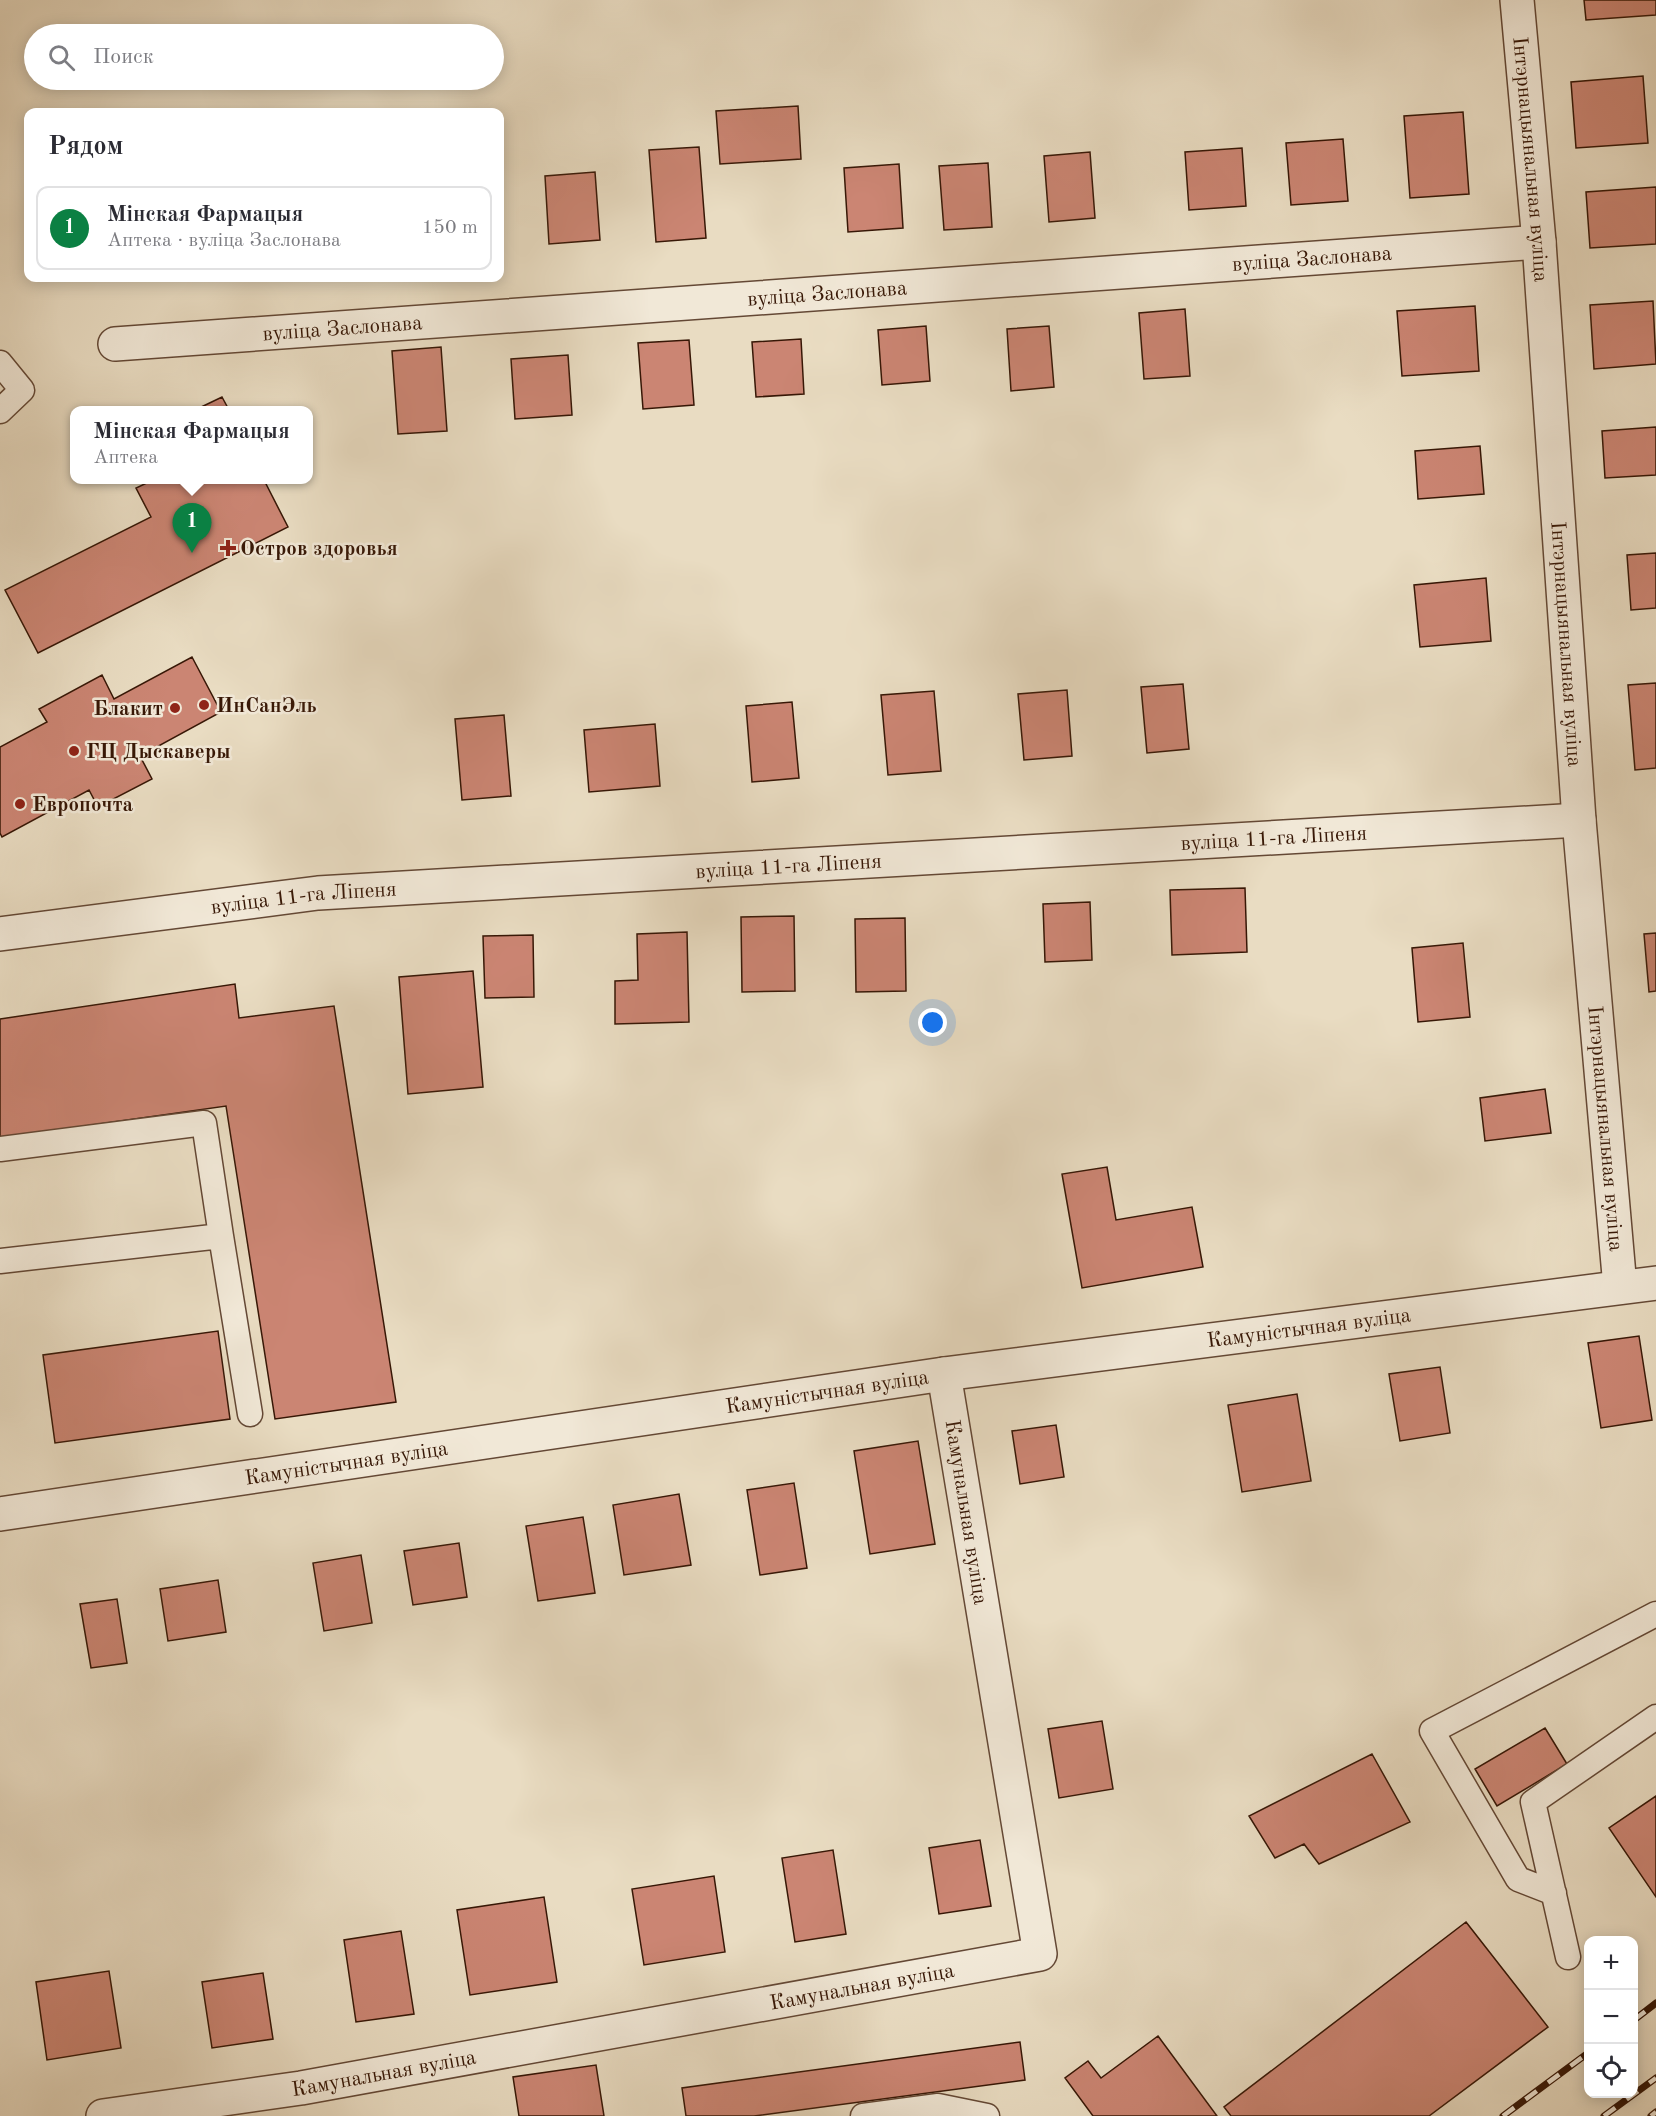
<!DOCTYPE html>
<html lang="ru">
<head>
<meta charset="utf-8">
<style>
  body { margin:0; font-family:"Old Standard TT",serif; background:#f7f7f7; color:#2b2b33 }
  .controls { position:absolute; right:18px; bottom:18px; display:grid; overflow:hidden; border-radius:12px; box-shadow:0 3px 15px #0003 }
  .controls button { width:54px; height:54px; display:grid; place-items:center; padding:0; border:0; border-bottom:2px solid #e1e1e2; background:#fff; color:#2b2b33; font:30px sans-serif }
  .you { position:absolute; left:933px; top:1023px; width:21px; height:21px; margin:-15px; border:4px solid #fff; border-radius:50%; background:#1a73e8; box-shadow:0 0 0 9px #1a73e833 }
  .badge { display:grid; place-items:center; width:39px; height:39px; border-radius:50%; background:#0b8043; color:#fff; font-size:20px; font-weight:700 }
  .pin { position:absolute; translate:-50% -50px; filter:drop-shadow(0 2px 3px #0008) }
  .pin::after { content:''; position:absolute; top:32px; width:21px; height:18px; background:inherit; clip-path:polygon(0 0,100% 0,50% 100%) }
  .popup { position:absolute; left:70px; top:406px; width:243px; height:78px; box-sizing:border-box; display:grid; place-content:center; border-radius:12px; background:#fff; filter:drop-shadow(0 2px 4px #0005); font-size:20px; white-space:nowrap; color:#7c7c81 }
  .popup b { font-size:22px; color:#2b2b33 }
  .popup::after { content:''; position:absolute; left:50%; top:100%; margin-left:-12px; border:12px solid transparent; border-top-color:#fff }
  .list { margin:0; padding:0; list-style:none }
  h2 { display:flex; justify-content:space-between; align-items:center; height:78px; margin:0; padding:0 24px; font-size:26px }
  h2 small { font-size:20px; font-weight:400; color:#7c7c81 }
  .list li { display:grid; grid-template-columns:39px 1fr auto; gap:18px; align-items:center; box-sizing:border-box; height:84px; margin:0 12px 12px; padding:0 12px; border:2px solid #e1e1e2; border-radius:12px }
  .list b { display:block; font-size:22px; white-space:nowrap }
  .list p { margin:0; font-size:20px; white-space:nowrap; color:#7c7c81 }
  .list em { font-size:20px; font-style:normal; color:#7c7c81 }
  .icon { flex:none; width:33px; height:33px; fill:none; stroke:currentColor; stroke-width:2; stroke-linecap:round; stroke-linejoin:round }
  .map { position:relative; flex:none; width:1656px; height:2116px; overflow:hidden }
  .search { position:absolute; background:#fff; box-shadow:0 3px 15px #0003; left:24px; top:24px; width:480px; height:66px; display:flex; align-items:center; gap:15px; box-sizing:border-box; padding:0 21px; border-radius:33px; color:#7c7c81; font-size:22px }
  .panel { position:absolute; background:#fff; box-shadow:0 3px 15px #0003; left:24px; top:108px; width:480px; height:174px; border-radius:12px }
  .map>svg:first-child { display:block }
  .building { fill:#cb8573; stroke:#371706; stroke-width:1.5 }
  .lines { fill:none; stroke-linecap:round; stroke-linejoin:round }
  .service-casing { stroke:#644835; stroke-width:27 }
  .minor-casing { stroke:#644835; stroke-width:36 }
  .service { stroke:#f1e8d7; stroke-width:24 }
  .minor { stroke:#f1e8d7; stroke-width:33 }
  .rail-casing { stroke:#371706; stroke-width:7 }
  .rail { stroke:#f1e8d7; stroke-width:4.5; stroke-dasharray:14; stroke-linecap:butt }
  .poi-dot { fill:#8f2418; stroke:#f1e8d7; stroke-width:2 }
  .labels { text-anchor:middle; stroke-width:5; stroke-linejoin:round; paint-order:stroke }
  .street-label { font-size:21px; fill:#371706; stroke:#f1e8d7 }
  .poi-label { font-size:21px; font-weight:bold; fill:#371706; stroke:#f1e8d7; text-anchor:start }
</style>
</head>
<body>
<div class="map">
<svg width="1656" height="2116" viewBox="0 0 1656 2116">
  <rect width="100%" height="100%" fill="#e9dcc2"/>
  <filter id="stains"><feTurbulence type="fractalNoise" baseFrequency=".00333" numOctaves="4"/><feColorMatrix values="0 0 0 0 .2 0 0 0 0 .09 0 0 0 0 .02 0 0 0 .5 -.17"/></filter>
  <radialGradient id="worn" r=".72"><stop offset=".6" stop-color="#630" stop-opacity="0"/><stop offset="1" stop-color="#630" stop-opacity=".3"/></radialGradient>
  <!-- building -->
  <path class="building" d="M1584 0H1656V15L1586 20Z
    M1643 76 1648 143 1576 148 1571 82Z
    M798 106 801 159 720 164 716 111Z
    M1463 112 1469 194 1410 198 1404 116Z
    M1343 139 1348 201 1291 205 1286 143Z
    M699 147 706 238 656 242 649 150Z
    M1242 148 1246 206 1189 210 1185 152Z
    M1090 152 1095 218 1049 222 1044 156Z
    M988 163 992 227 944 230 939 166Z
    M899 164 903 228 848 232 844 168Z
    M595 172 600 240 549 244 545 176Z
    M1656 187V244L1590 248 1586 192Z
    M1653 301 1656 364 1594 369 1590 305Z
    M1475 306 1479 371 1402 376 1397 311Z
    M1185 309 1190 376 1144 379 1139 313Z
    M926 326 930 381 882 385 878 330Z
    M1049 326 1054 387 1011 391 1007 329Z
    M801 339 804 394 756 397 752 342Z
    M689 340 694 405 643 409 638 343Z
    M441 347 447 431 398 434 392 351Z
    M568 355 572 415 515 419 511 359Z
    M222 397 229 410H195Z
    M1656 427V475L1605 478 1602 431Z
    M1480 446 1484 494 1418 499 1415 451Z
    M153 480H264L288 527 38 653 5 590 151 517 136 488Z
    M1656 553V608L1631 610 1627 555Z
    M1486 578 1491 641 1420 647 1414 585Z
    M192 657 221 712 140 756 152 779 98 807 89 790 2 837 0 833V747L47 722 39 709 102 675 114 699Z
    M1656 683V768L1635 770 1628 685Z
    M1183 684 1189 749 1147 753 1141 687Z
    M1067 690 1072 756 1024 760 1018 694Z
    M934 691 941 771 888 775 881 695Z
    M792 702 799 778 752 782 746 706Z
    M504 715 511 796 462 800 455 719Z
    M655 724 660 786 589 792 584 730Z
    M1245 888 1247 952 1172 955 1170 890Z
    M1090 902 1092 960 1045 962 1043 904Z
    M794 916 795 991 742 992 741 917Z
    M905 918 906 991 856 992 855 919Z
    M687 932 689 1022 615 1024V981L638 980 637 934Z
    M1656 933V991L1649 992 1644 934Z
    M533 935 534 997 485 998 483 936Z
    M1463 943 1470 1017 1418 1022 1412 948Z
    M473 971 483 1087 408 1094 399 977Z
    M235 984 239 1018 334 1006 396 1402 275 1419 226 1106 0 1138V1019Z
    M1545 1089 1551 1133 1485 1141 1480 1098Z
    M1107 1167 1116 1220 1192 1207 1203 1267 1082 1288 1062 1174Z
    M218 1331 230 1419 55 1443 43 1355Z
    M1639 1336 1652 1420 1601 1428 1588 1343Z
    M1440 1367 1450 1433 1400 1441 1389 1374Z
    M1297 1394 1311 1481 1242 1492 1228 1405Z
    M1056 1425 1064 1477 1020 1484 1012 1431Z
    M918 1441 935 1544 870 1554 854 1451Z
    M794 1483 807 1568 760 1575 747 1490Z
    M679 1494 691 1565 624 1575 613 1505Z
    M583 1517 595 1593 538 1601 526 1526Z
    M459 1543 467 1597 413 1605 404 1551Z
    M361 1555 372 1623 324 1631 313 1563Z
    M218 1580 226 1632 168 1641 160 1589Z
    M117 1599 127 1663 91 1668 80 1604Z
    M1102 1721 1113 1789 1059 1798 1048 1729Z
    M1545 1728 1567 1764 1497 1806 1475 1769Z
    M1372 1754 1410 1822 1319 1864 1304 1844 1275 1858 1249 1816Z
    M1656 1796V1897L1609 1828Z
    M980 1840 991 1906 939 1914 929 1848Z
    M833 1850 846 1934 795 1942 782 1858Z
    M714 1876 725 1952 644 1965 632 1889Z
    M544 1897 557 1982 470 1995 457 1910Z
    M1466 1922 1548 2027 1429 2116H1231L1224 2107Z
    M401 1931 414 2014 356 2022 344 1940Z
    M109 1971 121 2048 47 2060 36 1982Z
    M263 1973 273 2039 212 2048 202 1982Z
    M1158 2036 1217 2116H1093L1065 2078 1088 2061 1101 2078Z
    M1020 2042 1025 2080 754 2116H686L682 2088Z
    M596 2065 604 2116H519L513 2077Z"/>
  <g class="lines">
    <!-- service casing -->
    <g class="service-casing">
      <path id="service" d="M0 363 22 390 0 411
        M0 1149 204 1123 221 1236
        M0 1261 221 1236 250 1414
        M1554 1893 1518 1879 1432 1731 1656 1614
        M1568 1957 1533 1802 1656 1717
        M863 2116 938 2106 987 2116"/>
    </g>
    <!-- minor casing -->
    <g class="minor-casing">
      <g id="minor">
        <path id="s1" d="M1517 0 1539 242 1579 820 1620 1287"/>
        <path id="s2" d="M115 344 1539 242"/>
        <path id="s3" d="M0 934 318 893 1579 820"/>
        <path id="s4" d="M0 1514 944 1374 1656 1283"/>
        <path id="s5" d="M103 2116 301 2088 1040 1954 944 1374"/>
      </g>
    </g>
    <!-- service -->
    <use href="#service" class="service"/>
    <!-- minor -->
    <use href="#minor" class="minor"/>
    <!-- rail casing -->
    <g class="rail-casing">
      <path id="rail" d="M1634 2020 1656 2003
        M1503 2116 1588 2053
        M1604 2116 1656 2078
        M1651 2116 1656 2112"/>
    </g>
    <!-- rail -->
    <use href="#rail" class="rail"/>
  </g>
  <!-- markers -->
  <g class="poi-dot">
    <path d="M225 539h6v6h6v6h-6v6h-6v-6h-6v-6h6z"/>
    <circle cx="204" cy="705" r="6"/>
    <circle cx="175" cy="708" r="6"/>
    <circle cx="74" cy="751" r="6"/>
    <circle cx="20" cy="804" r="6"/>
  </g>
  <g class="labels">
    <!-- street labels -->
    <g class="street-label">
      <text dy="7" stroke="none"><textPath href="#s1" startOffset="160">Інтэрнацыянальная вуліца</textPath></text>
      <text dy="7" stroke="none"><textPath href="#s2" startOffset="1200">вуліца Заслонава</textPath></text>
      <text dy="7" stroke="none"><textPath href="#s2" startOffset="714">вуліца Заслонава</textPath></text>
      <text dy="7" stroke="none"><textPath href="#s2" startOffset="228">вуліца Заслонава</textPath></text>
      <text dy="7" stroke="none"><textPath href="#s1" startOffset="646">Інтэрнацыянальная вуліца</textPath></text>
      <text dy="7" stroke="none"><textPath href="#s3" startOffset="1278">вуліца 11-га Ліпеня</textPath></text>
      <text dy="7" stroke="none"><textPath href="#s3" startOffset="792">вуліца 11-га Ліпеня</textPath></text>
      <text dy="7" stroke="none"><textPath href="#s3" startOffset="306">вуліца 11-га Ліпеня</textPath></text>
      <text dy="7" stroke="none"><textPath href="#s1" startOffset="1132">Інтэрнацыянальная вуліца</textPath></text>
      <text dy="7" stroke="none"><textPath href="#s4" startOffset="1322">Камуністычная вуліца</textPath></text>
      <text dy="7" stroke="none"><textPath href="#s4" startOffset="836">Камуністычная вуліца</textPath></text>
      <text dy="7" stroke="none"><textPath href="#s4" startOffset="350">Камуністычная вуліца</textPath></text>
      <text transform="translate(967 1512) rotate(81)" y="7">Камунальная вуліца</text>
      <text dy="7" stroke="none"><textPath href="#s5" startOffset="770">Камунальная вуліца</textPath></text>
      <text dy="7" stroke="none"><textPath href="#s5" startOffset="284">Камунальная вуліца</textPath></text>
    </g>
    <!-- poi labels -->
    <g class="poi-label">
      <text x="240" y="555">Остров здоровья</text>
      <text x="216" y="712">ИнСанЭль</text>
      <text x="163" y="715" text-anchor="end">Блакит</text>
      <text x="86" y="758">ГЦ Дыскаверы</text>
      <text x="32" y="811">Европочта</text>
    </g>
  </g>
  <rect width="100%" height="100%" filter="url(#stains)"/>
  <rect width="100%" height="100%" fill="url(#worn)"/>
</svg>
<div class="controls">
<button>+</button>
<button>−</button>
<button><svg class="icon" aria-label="locate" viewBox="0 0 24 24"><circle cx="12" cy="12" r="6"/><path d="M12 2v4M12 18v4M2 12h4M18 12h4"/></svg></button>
</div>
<div class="you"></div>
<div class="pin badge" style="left:192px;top:553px">1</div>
<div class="popup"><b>Мінская Фармацыя</b>Аптека</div>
<div class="search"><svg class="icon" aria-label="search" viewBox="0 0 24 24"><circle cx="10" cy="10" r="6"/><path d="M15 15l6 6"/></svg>Поиск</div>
<section class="panel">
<h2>Рядом<small></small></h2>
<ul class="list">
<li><span class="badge">1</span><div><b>Мінская Фармацыя</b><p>Аптека · вуліца Заслонава</p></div><em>150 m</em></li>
</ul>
</section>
</div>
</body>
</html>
